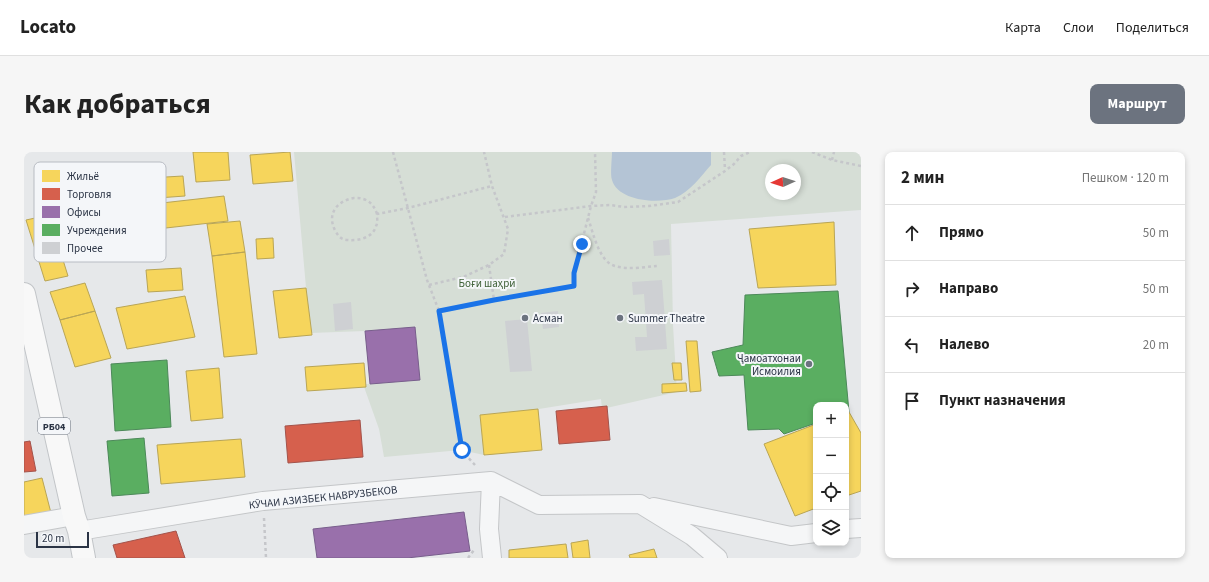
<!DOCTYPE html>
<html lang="ru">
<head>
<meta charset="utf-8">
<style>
  body { margin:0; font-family:"Source Sans 3",sans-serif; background:#f6f6f6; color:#222 }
  .controls { position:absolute; right:12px; bottom:12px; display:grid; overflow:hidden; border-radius:8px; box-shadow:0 2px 6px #0003 }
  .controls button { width:36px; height:36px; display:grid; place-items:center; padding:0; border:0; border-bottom:1px solid #e0e0e0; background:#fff; color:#222; font:20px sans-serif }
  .compass { position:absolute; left:741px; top:12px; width:36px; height:36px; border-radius:50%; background:#fff; box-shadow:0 2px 6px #0003; rotate:267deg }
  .scale { position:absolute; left:12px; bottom:10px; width:53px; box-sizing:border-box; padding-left:4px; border:2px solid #2b3445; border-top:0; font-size:11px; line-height:14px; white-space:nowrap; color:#2b3445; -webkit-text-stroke:3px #f4f6f9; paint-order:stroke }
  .stop { position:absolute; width:12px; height:12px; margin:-9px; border:3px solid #1a73e8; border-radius:50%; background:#fff }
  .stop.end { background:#1a73e8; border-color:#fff; box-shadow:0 1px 4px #0008 }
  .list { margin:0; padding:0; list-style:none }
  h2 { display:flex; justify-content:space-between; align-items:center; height:52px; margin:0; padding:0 16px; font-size:17px }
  h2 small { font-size:13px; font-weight:400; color:#767676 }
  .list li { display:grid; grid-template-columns:26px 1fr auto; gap:12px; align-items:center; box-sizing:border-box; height:56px; padding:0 16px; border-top:1px solid #e0e0e0 }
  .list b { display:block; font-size:15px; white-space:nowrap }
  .list em { font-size:13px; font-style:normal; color:#767676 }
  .icon { flex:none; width:22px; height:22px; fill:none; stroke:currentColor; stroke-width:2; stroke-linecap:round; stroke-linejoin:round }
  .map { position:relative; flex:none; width:837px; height:406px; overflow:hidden; border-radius:8px }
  header { display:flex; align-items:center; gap:24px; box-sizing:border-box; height:56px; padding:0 20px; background:#fff; border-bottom:1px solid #e0e0e0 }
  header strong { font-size:19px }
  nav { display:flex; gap:22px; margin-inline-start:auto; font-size:14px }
  .intro { display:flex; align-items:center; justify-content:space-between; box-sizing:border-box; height:96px; padding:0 24px }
  h1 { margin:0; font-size:28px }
  .button { padding:10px 18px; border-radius:8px; background:#6c737f; color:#fff; font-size:14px; font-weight:700 }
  main { display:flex; gap:24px; padding:0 24px }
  aside { flex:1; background:#fff; border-radius:8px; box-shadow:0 2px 6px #0003 }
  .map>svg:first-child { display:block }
  .green { fill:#d6ded6; fill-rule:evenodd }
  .water { fill:#b4c4d5 }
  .homes { fill:#f6d55c; stroke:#b9a555 }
  .shops { fill:#d6604d; stroke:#a3534b }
  .offices { fill:#9970ab; stroke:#785e8c }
  .public { fill:#5aae61; stroke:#4c8959 }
  .building { fill:#ced0d3 }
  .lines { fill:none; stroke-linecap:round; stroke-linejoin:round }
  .minor-casing { stroke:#c4c6c8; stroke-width:20 }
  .major-casing { stroke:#c2c5c8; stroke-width:24 }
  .path { stroke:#c5c6ca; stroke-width:2.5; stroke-dasharray:3 3; stroke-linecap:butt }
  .minor { stroke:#f5f6f7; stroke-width:18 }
  .major { stroke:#f8f8f8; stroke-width:22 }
  .route { stroke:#1a73e8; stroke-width:5 }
  .poi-dot { fill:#6c737f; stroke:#f4f6f9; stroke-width:1.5 }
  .labels { text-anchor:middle; stroke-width:4; stroke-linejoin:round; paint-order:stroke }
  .shield { fill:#f4f6f9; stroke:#676e7b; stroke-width:1 }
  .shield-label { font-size:10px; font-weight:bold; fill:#2b3445 }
  .park-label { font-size:11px; fill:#3f6138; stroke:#f4f6f9 }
  .poi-label { font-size:11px; fill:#2b3445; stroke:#f4f6f9; text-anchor:start }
  .street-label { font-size:11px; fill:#2b3445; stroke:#f4f6f9 }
  .key { fill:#f4f6f9; stroke:#b8bcc3; stroke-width:1 }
  .key-label { font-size:11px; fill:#2b3445 }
</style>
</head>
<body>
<header>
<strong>Locato</strong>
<nav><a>Карта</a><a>Слои</a><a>Поделиться</a></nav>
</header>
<div class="intro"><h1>Как добраться</h1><a class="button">Маршрут</a></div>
<main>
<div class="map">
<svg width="837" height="406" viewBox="0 0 837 406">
  <rect width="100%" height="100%" fill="#e6e8ea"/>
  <!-- green -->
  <path class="green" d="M270 0H837V58L647 72 649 173 653 240 578 257 577 247 515 257 456 263 460 303 437 298 360 305 355 277 339 232H346L341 179 286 181ZM747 18H771V42H747Z"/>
  <!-- water -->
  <path class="water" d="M588 0H687V13C677 24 666 40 651 46 633 52 594 49 588 28 586 23 588 6 588 0Z"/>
  <!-- homes -->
  <path class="homes" d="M169 0H204L206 28 172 30Z
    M266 0 269 29 229 32 226 3Z
    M159 24 161 44 92 49 90 28Z
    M200 44 204 69 124 78 120 53Z
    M25 63 44 124 21 129 2 68Z
    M216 69 221 100 188 104 183 72Z
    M810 70 812 133 734 136 725 77Z
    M249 86 250 106 233 107 232 87Z
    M221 100 233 202 200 205 188 104Z
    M157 116 159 138 124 140 122 118Z
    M61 131 71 159 36 168 26 140Z
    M282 136 288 183 255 186 249 139Z
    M161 144 171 185 103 197 92 156Z
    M71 159 87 206 51 215 36 168Z
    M662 189H673L677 239 666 240Z
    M340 211 342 235 283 239 281 215Z
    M648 211H657L658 228H650Z
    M195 216 199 266 167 269 162 219Z
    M662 231 663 239 638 241V232Z
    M514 257 518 298 460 303 456 263Z
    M825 260 837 281V339L822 344V261Z
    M792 272V356L771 364 740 292Z
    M217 287 221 325 137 332 133 293Z
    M18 326 27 361 0 366V330Z
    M564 388 566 406H549L547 391Z
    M542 392 544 406H485V398Z
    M630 397 633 406H606L605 403Z"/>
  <!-- shops -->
  <path class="shops" d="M583 254 586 288 535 292 532 259Z
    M336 268 339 305 264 311 261 274Z
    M6 289 12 319 0 320V290Z
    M152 379 161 406H93L89 393Z"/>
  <!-- offices -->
  <path class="offices" d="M391 175 396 228 346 232 341 179Z
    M440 360 446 399 383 406H293L289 377Z"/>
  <!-- public -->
  <path class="public" d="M814 139 825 260 822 261V253H792V271L760 282 755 277 724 278 720 223 695 224 688 200 719 193 721 143Z
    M143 208 147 275 91 279 87 212Z
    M120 286 125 341 88 344 83 289Z"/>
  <!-- building -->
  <path class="building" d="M645 87 646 103 630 104 629 89Z
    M638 128 643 197 612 199 611 185H623L620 142 609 143 608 130Z
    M327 150 329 177 311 179 309 152Z
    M534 159 535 175 519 177 517 161Z
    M503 167 508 219 486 220 481 169Z"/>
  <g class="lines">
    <!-- minor casing -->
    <g class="minor-casing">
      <path id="minor" d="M467 329 515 353 616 352 668 384 694 406
        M467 329 465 377 468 406
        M630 355 767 384 792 381
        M0 373 50 364
        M822 377 837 376
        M55 379 239 349 467 329"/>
    </g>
    <!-- major casing -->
    <g class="major-casing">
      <path id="major" d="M0 142 50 364 55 379 60 406"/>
    </g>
    <!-- path -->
    <path class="path" d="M369 0 403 128 415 159 437 298 451 313
      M700 0 701 18
      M788 0 808 8 837 14
      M808 8 810 0
      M353 62C351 56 348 51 342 48 338 46 334 46 330 46 312 49 302 63 312 80 315 85 318 88 324 88 334 89 349 86 352 74 354 71 353 66 353 62L384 56 468 34
      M481 65 567 54 586 53 600 55 625 54 654 50 701 19 710 12 717 4 726 0
      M564 66C569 80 575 110 591 114 604 118 620 115 633 114
      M465 113 470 148
      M405 133 439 125 465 113 480 102 484 77 468 34 460 0
      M415 159 470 148 550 135V121L567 54 572 40 571 0
      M240 366 242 406
      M444 406 450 398"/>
    <!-- minor -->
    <use href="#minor" class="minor"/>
    <!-- major -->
    <use href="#major" class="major"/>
  </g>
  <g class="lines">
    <!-- route -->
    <path class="route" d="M438 298 415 159 470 148 550 134V121L558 92"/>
  </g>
  <!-- markers -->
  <g class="poi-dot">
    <circle cx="501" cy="166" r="4"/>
    <circle cx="596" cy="166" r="4"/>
    <circle cx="785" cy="212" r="4"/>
  </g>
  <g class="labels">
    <!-- shield labels -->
    <rect class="shield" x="14" y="266" width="32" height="16" rx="3"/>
    <g class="shield-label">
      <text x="30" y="278">РБ04</text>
    </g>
    <!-- park labels -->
    <g class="park-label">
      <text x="463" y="135">Боғи шаҳрӣ</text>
    </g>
    <!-- poi labels -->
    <g class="poi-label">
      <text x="509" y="170">Асман</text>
      <text x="604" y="170">Summer Theatre</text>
      <text x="777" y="210" text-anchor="end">Ҷамоатхонаи<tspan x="777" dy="13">Исмоилия</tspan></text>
    </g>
    <!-- street labels -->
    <g class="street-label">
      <text transform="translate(299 345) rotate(-6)" y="4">КӮЧАИ АЗИЗБЕК НАВРУЗБЕКОВ</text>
    </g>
  </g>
  <!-- legend -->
  <rect x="10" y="10" width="132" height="100" rx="6" class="key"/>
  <rect x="18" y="18" width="18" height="12" fill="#f6d55c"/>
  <rect x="18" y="36" width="18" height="12" fill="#d6604d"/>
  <rect x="18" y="54" width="18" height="12" fill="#9970ab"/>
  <rect x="18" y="72" width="18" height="12" fill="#5aae61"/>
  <rect x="18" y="90" width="18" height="12" fill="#ced0d3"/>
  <g class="key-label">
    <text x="43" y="28">Жильё</text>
    <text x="43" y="46">Торговля</text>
    <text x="43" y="64">Офисы</text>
    <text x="43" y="82">Учреждения</text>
    <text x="43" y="100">Прочее</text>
  </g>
</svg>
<div class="controls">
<button>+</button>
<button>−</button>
<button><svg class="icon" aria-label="locate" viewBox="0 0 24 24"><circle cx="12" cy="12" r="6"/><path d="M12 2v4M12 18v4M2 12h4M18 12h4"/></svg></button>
<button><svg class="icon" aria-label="layers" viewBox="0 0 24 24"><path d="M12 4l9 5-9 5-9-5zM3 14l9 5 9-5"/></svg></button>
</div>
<svg class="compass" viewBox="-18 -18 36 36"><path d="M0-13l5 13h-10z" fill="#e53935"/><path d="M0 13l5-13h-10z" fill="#767676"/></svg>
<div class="scale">20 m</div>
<div class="stop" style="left:438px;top:298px"></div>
<div class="stop end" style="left:558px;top:92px"></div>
</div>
<aside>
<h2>2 мин<small>Пешком · 120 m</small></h2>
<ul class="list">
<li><svg class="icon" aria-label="ahead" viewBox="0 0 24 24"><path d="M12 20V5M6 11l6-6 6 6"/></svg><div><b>Прямо</b></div><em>50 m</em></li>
<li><svg class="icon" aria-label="right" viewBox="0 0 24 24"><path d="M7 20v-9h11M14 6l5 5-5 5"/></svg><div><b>Направо</b></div><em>50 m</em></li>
<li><svg class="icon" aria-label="left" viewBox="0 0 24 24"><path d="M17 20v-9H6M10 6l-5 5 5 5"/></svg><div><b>Налево</b></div><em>20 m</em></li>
<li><svg class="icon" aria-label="arrive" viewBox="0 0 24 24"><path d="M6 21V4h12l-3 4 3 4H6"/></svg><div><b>Пункт назначения</b></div></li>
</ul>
</aside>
</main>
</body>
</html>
